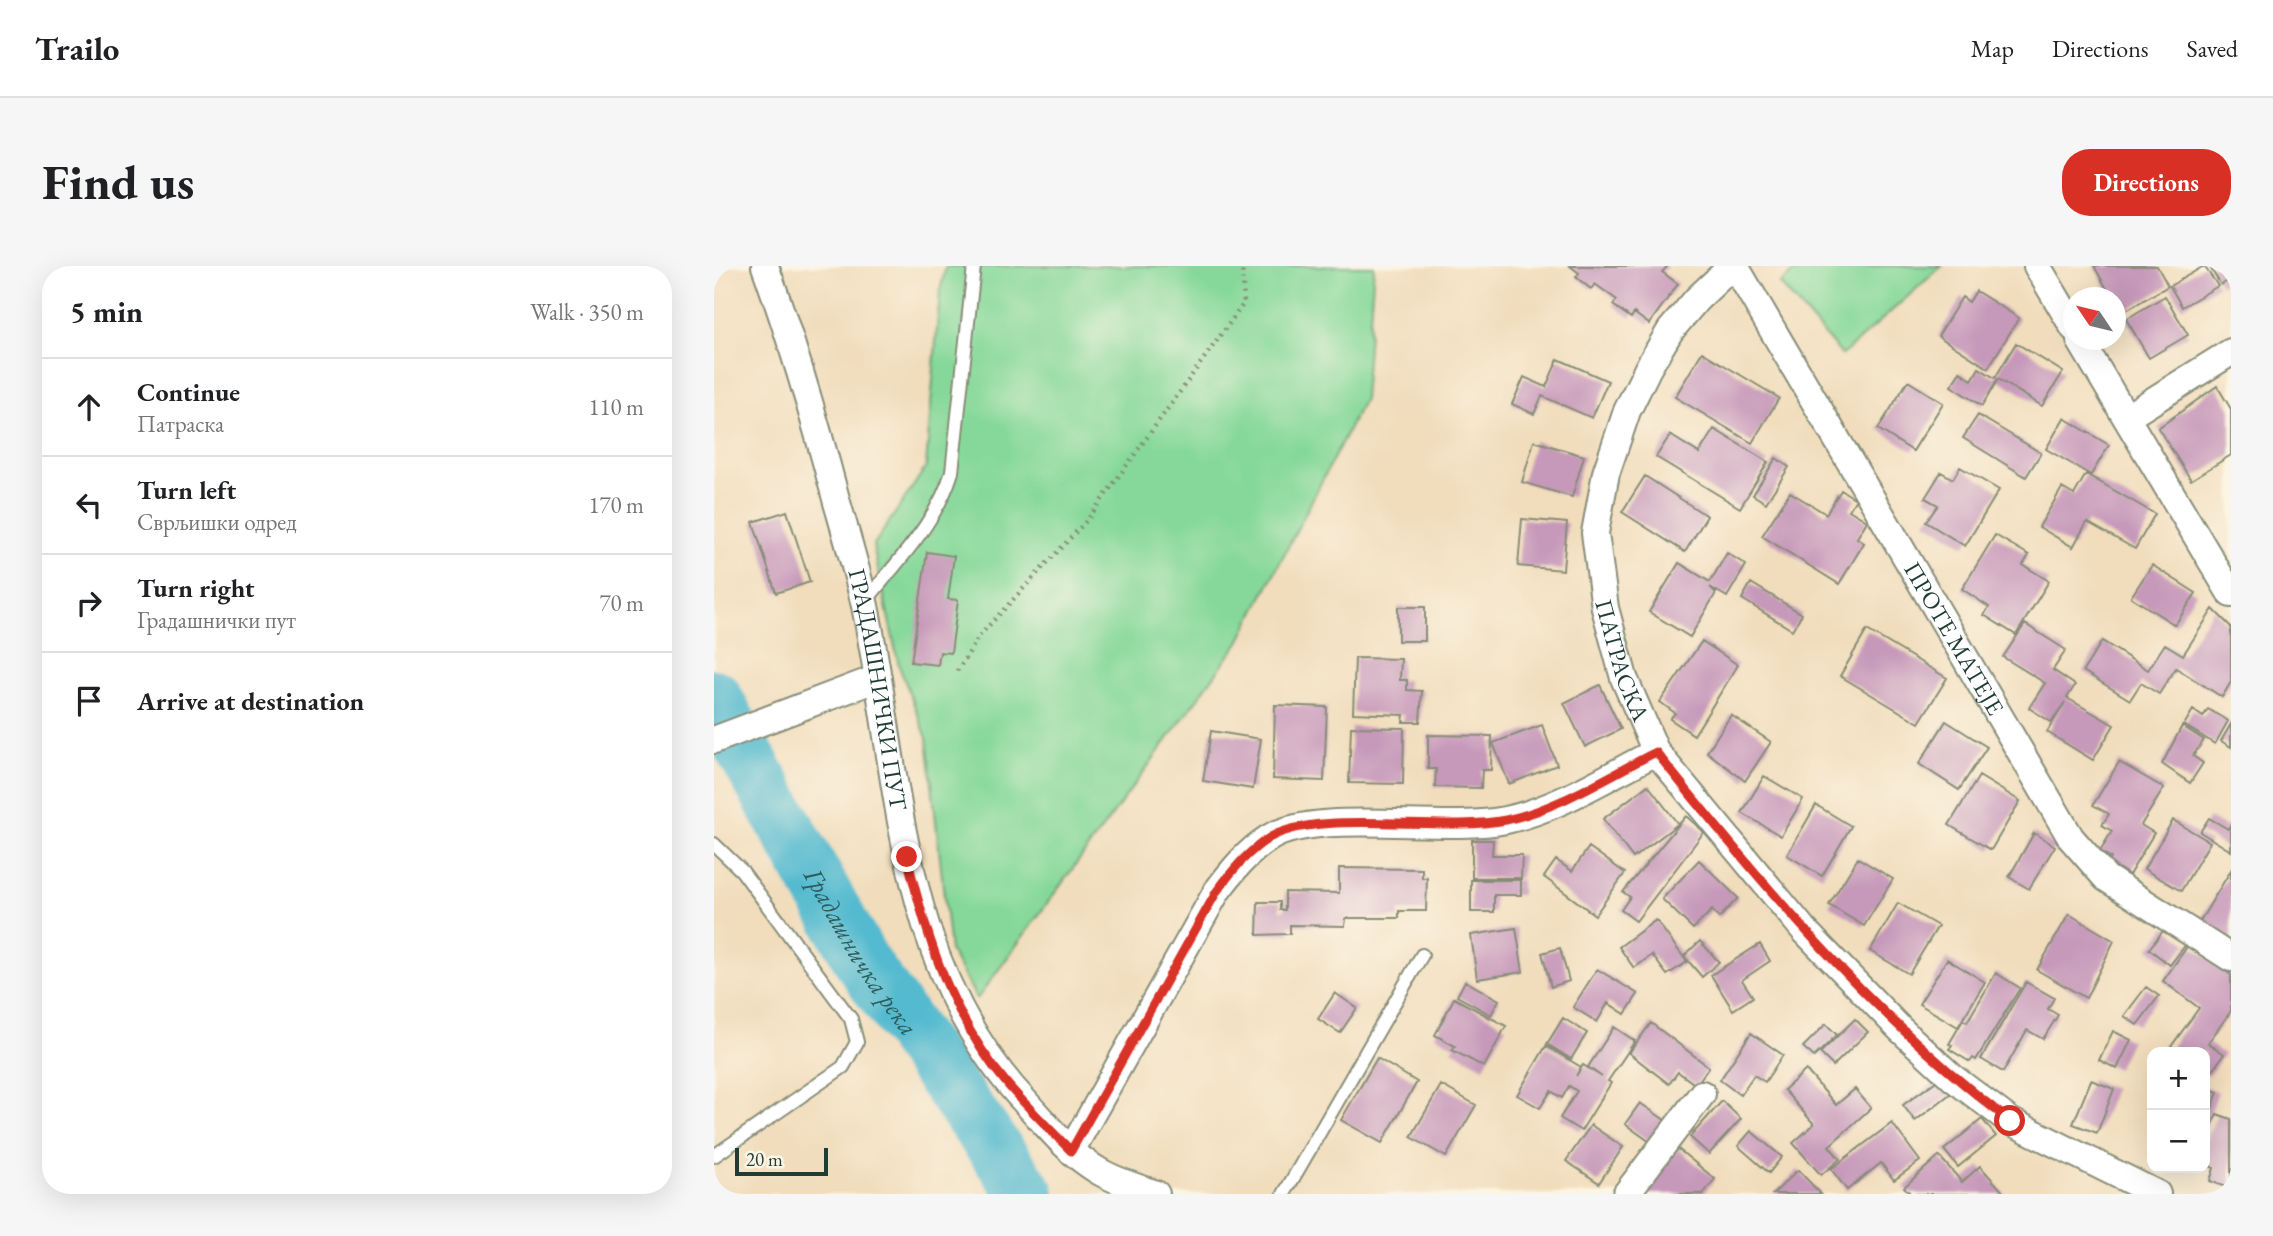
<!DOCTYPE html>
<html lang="en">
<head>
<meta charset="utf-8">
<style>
  body { margin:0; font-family:"EB Garamond",serif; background:#f6f6f6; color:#202124 }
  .controls { position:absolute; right:21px; bottom:21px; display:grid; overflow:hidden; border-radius:14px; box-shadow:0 7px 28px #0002 }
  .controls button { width:63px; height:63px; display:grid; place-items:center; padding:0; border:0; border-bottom:2px solid #e0e0e0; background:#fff; color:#202124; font:35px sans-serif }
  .compass { position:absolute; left:1349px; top:21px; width:63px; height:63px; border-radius:50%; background:#fff; box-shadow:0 7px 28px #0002; rotate:305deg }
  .scale { position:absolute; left:21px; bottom:18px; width:93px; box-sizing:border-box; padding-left:7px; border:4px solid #1f3d34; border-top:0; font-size:19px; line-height:24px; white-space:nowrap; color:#1f3d34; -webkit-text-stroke:5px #fcf5e5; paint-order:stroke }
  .stop { position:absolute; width:21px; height:21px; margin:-16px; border:5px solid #d93025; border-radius:50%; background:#fff }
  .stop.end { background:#d93025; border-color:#fff; box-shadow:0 2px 7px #0008 }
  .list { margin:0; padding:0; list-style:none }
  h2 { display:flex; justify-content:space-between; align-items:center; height:91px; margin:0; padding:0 28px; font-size:30px }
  h2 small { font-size:23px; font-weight:400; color:#757577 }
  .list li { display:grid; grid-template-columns:46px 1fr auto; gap:21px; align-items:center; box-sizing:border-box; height:98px; padding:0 28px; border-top:2px solid #e0e0e0 }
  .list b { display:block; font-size:26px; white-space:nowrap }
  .list p { margin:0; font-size:23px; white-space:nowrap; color:#757577 }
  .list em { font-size:23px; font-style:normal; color:#757577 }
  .icon { flex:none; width:38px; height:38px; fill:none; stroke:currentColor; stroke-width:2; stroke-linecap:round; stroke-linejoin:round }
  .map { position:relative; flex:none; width:1517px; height:928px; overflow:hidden; border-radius:28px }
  header { display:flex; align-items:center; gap:42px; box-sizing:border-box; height:98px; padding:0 35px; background:#fff; border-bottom:2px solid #e0e0e0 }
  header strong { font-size:33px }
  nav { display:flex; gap:38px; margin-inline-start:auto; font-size:24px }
  .intro { display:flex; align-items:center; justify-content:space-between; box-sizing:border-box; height:168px; padding:0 42px }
  h1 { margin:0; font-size:49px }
  .button { padding:18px 32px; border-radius:28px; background:#d93025; color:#fff; font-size:24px; font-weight:700 }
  main { display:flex; gap:42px; padding:0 42px }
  aside { flex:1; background:#fff; border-radius:28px; box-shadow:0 7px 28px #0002 }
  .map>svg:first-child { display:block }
  .green { fill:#85d89a; stroke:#528a67; stroke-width:2 }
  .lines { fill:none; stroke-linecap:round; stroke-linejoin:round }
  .river { stroke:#52bacf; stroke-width:56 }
  .building { fill:#c698ba }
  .lane-casing { stroke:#888d78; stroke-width:16 }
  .street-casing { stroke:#888d78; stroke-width:30 }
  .path { stroke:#888d78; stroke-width:4.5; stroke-dasharray:2 5; stroke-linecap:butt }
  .lane { stroke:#fff; stroke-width:12 }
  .street { stroke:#fff; stroke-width:26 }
  .route { stroke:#d93025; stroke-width:9 }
  .labels { text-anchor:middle; stroke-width:5; stroke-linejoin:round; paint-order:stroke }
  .street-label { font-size:24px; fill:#1f3d34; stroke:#fcf5e5 }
  .water-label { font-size:26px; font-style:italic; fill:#2c5c5b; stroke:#fcf5e5 }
</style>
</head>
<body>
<header>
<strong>Trailo</strong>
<nav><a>Map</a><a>Directions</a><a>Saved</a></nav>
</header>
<div class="intro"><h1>Find us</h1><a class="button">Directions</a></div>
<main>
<aside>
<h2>5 min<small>Walk · 350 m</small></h2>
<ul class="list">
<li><svg class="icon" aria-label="ahead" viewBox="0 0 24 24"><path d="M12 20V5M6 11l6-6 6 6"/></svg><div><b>Continue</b><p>Патраска</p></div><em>110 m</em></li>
<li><svg class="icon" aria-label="left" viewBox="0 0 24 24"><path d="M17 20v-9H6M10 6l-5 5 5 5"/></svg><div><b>Turn left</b><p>Сврљишки одред</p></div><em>170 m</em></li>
<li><svg class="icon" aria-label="right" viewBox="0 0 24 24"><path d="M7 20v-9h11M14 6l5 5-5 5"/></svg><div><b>Turn right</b><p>Градашнички пут</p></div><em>70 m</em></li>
<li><svg class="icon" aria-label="arrive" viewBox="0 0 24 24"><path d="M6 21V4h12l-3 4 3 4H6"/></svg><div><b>Arrive at destination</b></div></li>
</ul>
</aside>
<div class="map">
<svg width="1517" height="928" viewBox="0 0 1517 928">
  <rect width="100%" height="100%" fill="#fcf5e5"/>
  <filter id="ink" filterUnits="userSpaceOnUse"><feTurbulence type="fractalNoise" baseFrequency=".0143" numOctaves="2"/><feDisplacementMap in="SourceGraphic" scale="14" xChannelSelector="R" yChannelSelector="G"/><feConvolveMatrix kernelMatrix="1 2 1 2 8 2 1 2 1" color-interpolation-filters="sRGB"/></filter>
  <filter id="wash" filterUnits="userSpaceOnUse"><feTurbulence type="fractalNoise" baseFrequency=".00686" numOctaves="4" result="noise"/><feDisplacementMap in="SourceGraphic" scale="28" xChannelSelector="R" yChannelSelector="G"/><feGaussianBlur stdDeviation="1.57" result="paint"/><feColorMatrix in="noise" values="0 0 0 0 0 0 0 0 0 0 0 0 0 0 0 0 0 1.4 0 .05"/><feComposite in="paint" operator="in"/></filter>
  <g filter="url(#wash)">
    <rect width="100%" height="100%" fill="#f1ddbc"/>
    <!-- green -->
    <path class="green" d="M232 0H660L650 133 525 376 263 733 236 685 213 472 185 400 159 280 212 201 226 25Z
      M1086 0H1228L1128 89 1066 18Z"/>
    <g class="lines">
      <!-- river -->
      <path class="river" id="s1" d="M0 431 150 699 313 928"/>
    </g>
    <g id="blocks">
      <!-- building -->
      <path class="building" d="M856 0H954L948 6 964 18 935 58 920 47 917 52 899 39 903 34 881 18 877 23 862 11 865 7Z
        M1380 0H1443L1454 20 1407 47 1402 32H1398Z
        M1490 0 1504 20 1468 41 1456 20Z
        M1495 0H1514L1517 13 1507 19Z
        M1262 25 1305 52 1274 102 1224 70 1248 31 1255 36Z
        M1451 30 1474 69 1435 92 1412 53Z
        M1302 77 1349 106 1328 140 1284 113 1268 140 1237 120 1246 106 1258 114 1265 102 1281 112Z
        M988 86 1065 132 1038 177 961 131Z
        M844 93 894 115 878 152 828 130 820 148 798 138 810 111 832 121Z
        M1194 115 1229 137 1199 185 1164 163Z
        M1503 120 1517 143V189L1477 214 1444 162Z
        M1264 149 1327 187 1312 211 1249 172Z
        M1350 152 1395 179 1377 209 1332 183Z
        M1000 163 1054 196 1026 242 942 191 956 169 985 187Z
        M820 175 870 190 858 231 808 216Z
        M1062 192 1075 201 1052 237 1039 229Z
        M1246 201 1285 224 1251 280 1212 256 1224 239 1211 232 1227 206 1239 213Z
        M1372 208 1441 248 1421 283 1373 256 1359 281 1325 261 1348 222 1360 229Z
        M931 210 993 250 971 286 908 246Z
        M1127 224 1142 233 1135 244 1153 255 1143 272 1150 277 1125 318 1048 270 1076 226 1112 248Z
        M73 245 96 316 62 327 39 256Z
        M808 253 853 257 849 304 804 300Z
        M1281 269 1315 289 1309 299 1335 315 1302 369 1270 349 1275 341 1248 323Z
        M213 286 240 290 234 333 244 334 237 387 226 386 224 399 197 396Z
        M1013 287 1032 299 1013 331 996 321 1002 327 976 371 935 346 965 297 996 316Z
        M1438 299 1482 327 1461 359 1417 331Z
        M1037 317 1088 348 1078 364 1028 333Z
        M684 341H711V375H684Z
        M1499 343 1517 361V416L1508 431 1462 402 1445 428 1427 417 1416 434 1369 405 1388 375 1434 404 1451 378 1469 389Z
        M1311 358 1352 384 1339 404 1361 419 1353 432 1400 459 1379 494 1333 466 1351 436 1337 456 1315 442 1331 417 1289 391Z
        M1153 364 1233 412 1205 457 1126 410Z
        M988 375 1024 399 980 469 956 453 961 447 946 436Z
        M641 392 687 393 686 414H693V424L708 425 706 456H689L690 449 639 447Z
        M886 419 907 463 871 481 850 437Z
        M561 439 613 441 610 515 559 513Z
        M1494 443 1514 455 1501 478 1470 459 1479 444 1489 451Z
        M1017 449 1057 476 1031 515 993 486Z
        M1232 455 1273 481 1245 524 1205 498Z
        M1517 458V481L1507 475Z
        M828 459 843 499 795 518 779 477Z
        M1468 460 1490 474 1479 490 1489 497 1476 517 1448 498Z
        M637 461 690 462 689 518 635 517Z
        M497 465 547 473 539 523 489 515Z
        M714 469 778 470 777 504H768L767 522 721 521 722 503H714Z
        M1405 496 1450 522 1427 559 1440 567 1415 609 1395 596 1397 592 1386 585 1398 565 1388 559 1395 548 1379 539Z
        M1050 510 1089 533 1067 570 1028 547Z
        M1265 510 1306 535 1277 584 1235 559Z
        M934 519 964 558 919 592 889 553Z
        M1102 539 1137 560 1108 610 1073 589Z
        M972 550 990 566 922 655 907 644 916 631 909 626Z
        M1495 552 1514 563 1517 558V585L1486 566Z
        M1459 554 1496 576 1467 625 1430 603Z
        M1320 567 1341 580 1315 623 1295 611Z
        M758 574H779L778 589H808L807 612H758Z
        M875 581 911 607 881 649 830 611 842 594 858 605Z
        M1144 592 1179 613 1150 660 1115 639Z
        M985 594 1024 632 1005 652 998 644 979 663 948 633Z
        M625 602 708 603V612H713L712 645H685V652H632L631 660 576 659V668L543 669 544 636H566V644H571V626L625 627Z
        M1517 604V681L1483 660Z
        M757 614H807V629H780V646H757Z
        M1184 637 1224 660 1195 708 1156 685Z
        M1355 648 1400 675 1372 732 1323 704Z
        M942 654 973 696 953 709 938 689 920 702 905 681Z
        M1452 661 1473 677 1456 699 1435 683Z
        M802 662 809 706 763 713 757 669Z
        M986 675 1005 696 988 711 970 690Z
        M1046 678 1056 695 1028 714 1039 731 1019 744 997 709Z
        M1475 678 1517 709V745L1494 777 1510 788 1495 810 1491 807V786H1463L1456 782 1485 742 1449 715Z
        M846 682 855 715 837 721 828 687Z
        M1233 693 1271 716 1244 761 1205 738Z
        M883 703 924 728 911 748 894 737 883 756 859 741Z
        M1282 707 1306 722 1262 794 1259 792 1256 796 1235 783 1238 779 1235 778 1249 754 1253 756Z
        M751 715 785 734 777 749 743 730Z
        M1312 716 1340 732 1334 743 1344 749 1329 773 1313 764 1289 806 1267 793Z
        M1432 721 1445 730 1423 759 1410 750Z
        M621 727 643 742 626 767 604 753Z
        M740 732 792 760 770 801 738 784 741 780 721 769Z
        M849 752 873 767 857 793 833 778Z
        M1141 753 1154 766 1119 800 1106 787Z
        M937 757 995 801 982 819 964 806 955 818 915 787Z
        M1112 758 1123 769 1100 791 1089 781Z
        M900 761 921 775 894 815 897 817 867 865 846 852 863 825 855 820 848 832 837 825 826 842 803 829 832 780 867 801 862 810 869 799 888 811 874 801Z
        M1399 765 1417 774 1403 803 1385 794Z
        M1037 767 1069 789 1051 816 1040 809 1026 829 1006 814Z
        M663 792 703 816 668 877 627 854Z
        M1092 804 1122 839 1141 823 1157 842 1115 880 1126 893 1107 909 1079 877 1100 858 1070 824Z
        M1225 813 1236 828 1201 855 1189 839Z
        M1377 814 1400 823 1383 867 1359 858Z
        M727 819 762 839 732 891 697 871Z
        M1491 821 1504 826 1491 861Z
        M1008 835 1027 853 995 888 976 871Z
        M926 837 961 861 946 883 911 858Z
        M1503 848 1517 853V923L1496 915 1500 902 1491 898V878Z
        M1268 853 1282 870 1244 901 1230 884Z
        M1178 857 1206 895 1180 914 1167 897 1133 924 1117 903Z
        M877 859 909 881 885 917 852 895Z
        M1037 865 1068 891 1055 907 1024 880Z
        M964 883 1001 913 989 928H928Z
        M1225 890 1248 916 1266 900 1291 928H1197L1190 921Z
        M1084 904 1107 928H1059Z"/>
    </g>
  </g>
  <g filter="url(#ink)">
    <use href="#blocks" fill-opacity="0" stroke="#888d78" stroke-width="2"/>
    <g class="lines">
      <!-- lane casing -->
      <g class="lane-casing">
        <path id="lane" d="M152 335C184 294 223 256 238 206L260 0
          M0 578 28 605 137 753 143 776 129 801 0 890
          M570 928 708 689"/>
      </g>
      <!-- street casing -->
      <g class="street-casing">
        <g id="street">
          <path id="s2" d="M51 0C79 77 101 154 122 233 132 268 143 304 151 340 187 514 183 702 314 839 335 862 356 888 383 904 400 915 423 921 442 928"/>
          <path id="s3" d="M1018 0 983 33 956 65 934 102 913 145 892 207 881 267 891 342 910 412 942 486 1090 664 1186 763 1239 812 1296 855 1443 928"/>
          <path id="s4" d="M1021 0 1357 572 1392 612 1517 692"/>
          <path d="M1323 0 1360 62"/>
          <path d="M1366 74 1517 328"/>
          <path d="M1413 151 1517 86"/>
          <path d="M0 474 164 412"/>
          <path d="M357 885 503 625C518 605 533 586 555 572 604 542 728 567 792 554 844 543 894 510 942 486"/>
          <path d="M912 928 988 828"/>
        </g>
      </g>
      <!-- path -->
      <path class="path" d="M243 405 267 368 374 253 530 37 528 0"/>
      <!-- lane -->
      <use href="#lane" class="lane"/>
      <!-- street -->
      <use href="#street" class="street"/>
    </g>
  </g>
  <g class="lines" filter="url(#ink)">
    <!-- route -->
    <path class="route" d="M193 591C213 673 238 753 294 819 314 842 336 863 357 885L503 625C518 605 533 586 555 572 604 542 728 567 792 554 844 543 894 510 942 486 1049 620 1159 751 1296 855"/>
  </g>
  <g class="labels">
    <!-- street labels -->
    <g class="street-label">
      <text dy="8" stroke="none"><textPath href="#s4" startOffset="432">ПРОТЕ МАТЕЈЕ</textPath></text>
      <text dy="8" stroke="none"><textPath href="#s3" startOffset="438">ПАТРАСКА</textPath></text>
      <text dy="8" stroke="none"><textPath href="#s2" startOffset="439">ГРАДАШНИЧКИ ПУТ</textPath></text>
    </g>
    <!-- water labels -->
    <g class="water-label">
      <text dy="9" stroke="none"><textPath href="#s1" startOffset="294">Градашничка река</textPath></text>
    </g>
  </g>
</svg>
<div class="controls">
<button>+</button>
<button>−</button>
</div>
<svg class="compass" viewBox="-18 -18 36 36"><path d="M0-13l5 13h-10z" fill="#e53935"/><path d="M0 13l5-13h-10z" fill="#757577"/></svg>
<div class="scale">20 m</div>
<div class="stop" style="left:1296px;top:855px"></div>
<div class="stop end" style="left:193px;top:591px"></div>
</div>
</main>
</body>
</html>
